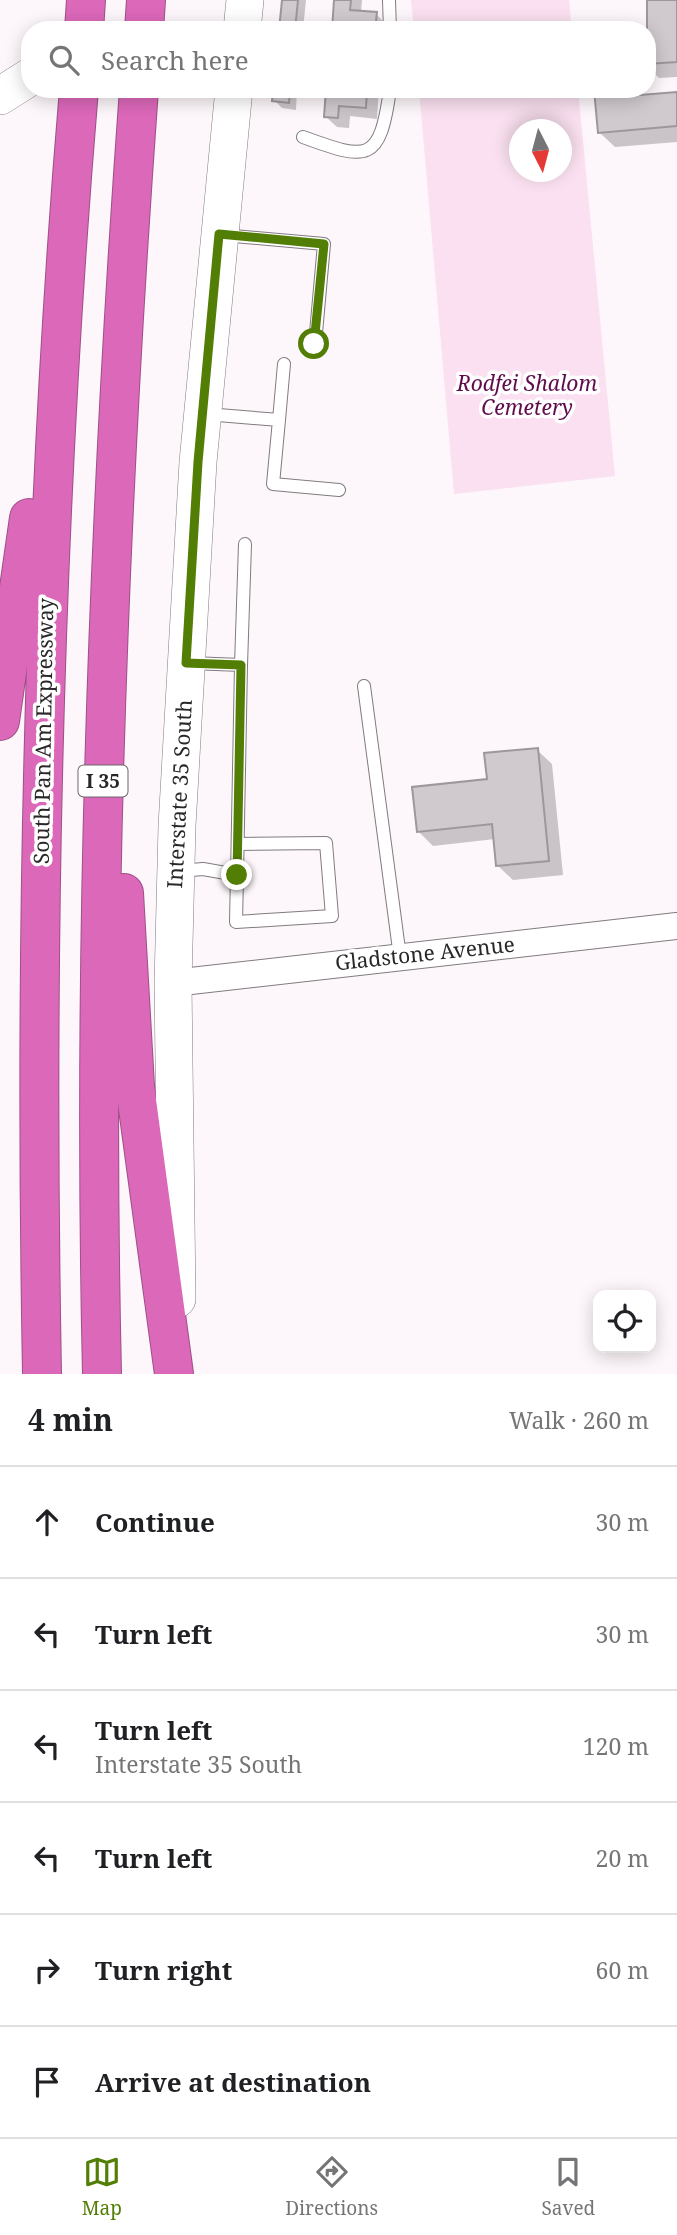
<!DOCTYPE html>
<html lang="en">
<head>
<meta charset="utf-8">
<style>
  body { margin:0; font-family:"Noto Serif",serif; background:#f2f2f2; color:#202124 }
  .controls { position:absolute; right:21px; bottom:21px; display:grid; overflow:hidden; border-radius:14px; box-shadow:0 4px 18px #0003 }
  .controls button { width:63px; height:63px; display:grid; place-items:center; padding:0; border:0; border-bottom:2px solid #e0e0e0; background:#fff; color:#202124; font:35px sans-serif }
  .compass { position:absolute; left:509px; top:119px; width:63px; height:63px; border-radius:50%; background:#fff; box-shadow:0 4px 18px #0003; rotate:174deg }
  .stop { position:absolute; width:21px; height:21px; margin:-16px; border:5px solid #527e05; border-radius:50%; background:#fff }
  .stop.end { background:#527e05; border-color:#fff; box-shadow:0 2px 7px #0008 }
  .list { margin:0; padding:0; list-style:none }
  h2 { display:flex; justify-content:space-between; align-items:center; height:91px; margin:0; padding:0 28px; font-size:30px }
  h2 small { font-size:23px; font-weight:400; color:#757577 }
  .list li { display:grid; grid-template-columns:46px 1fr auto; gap:21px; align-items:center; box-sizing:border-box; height:112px; padding:0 28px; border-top:2px solid #e0e0e0 }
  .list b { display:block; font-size:26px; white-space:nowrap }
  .list p { margin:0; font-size:23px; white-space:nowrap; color:#757577 }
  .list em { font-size:23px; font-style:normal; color:#757577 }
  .icon { flex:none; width:38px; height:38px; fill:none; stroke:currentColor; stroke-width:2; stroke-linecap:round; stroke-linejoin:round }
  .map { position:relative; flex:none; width:677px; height:1374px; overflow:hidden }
  .search { position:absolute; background:#fff; box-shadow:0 4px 18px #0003; left:21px; right:21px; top:21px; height:77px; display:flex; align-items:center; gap:18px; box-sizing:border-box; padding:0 24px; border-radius:28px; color:#757577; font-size:26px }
  .sheet { height:763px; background:#fff }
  nav { display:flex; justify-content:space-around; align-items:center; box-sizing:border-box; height:98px; border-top:2px solid #e0e0e0; background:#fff; font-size:19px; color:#757577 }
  nav a { display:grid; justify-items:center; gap:4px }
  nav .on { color:#527e05 }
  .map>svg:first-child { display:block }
  .green { fill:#fae0f0; fill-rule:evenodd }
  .shadow { fill:#0003 }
  .building { fill:#d0cace; stroke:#9d979b; stroke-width:2 }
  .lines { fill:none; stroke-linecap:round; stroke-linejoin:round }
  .service-casing { stroke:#817b7f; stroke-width:14 }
  .minor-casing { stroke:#817b7f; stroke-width:28 }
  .secondary-casing { stroke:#817b7f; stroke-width:38 }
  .motorway-casing { stroke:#9d5187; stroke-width:40 }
  .service { stroke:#fff; stroke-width:12 }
  .minor { stroke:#fff; stroke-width:26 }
  .secondary { stroke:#fff; stroke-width:37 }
  .motorway { stroke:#dc68ba; stroke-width:38 }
  .route { stroke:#527e05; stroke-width:9 }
  .labels { text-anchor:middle; stroke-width:7; stroke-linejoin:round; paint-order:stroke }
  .shield { fill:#fff; stroke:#696868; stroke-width:2 }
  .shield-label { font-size:19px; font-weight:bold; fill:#292728 }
  .park-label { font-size:21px; font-style:italic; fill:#600c4c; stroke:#fff }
  .street-label { font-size:21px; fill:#292728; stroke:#fff }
</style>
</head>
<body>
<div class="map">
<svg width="677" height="1374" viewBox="0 0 677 1374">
  <rect width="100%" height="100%" fill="#fdf6fa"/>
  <!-- green -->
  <path class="green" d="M411 0H569L572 30H414Z
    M419 89H578L615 476 454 494ZM520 130H562V172H520Z"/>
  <!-- shadow -->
  <path class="shadow" d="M283 0H306L303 30H281Z
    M336 0H362L361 13 376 14 387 25V30H333Z
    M648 0H677V77L659 78 647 67Z
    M275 89H297L296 110 282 108 274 100Z
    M328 89H379L377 119 350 116 349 128 337 127 325 116Z
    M596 89H640L641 97 677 93V142L615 147 600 133Z
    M537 750 552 764 563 875 513 880 498 866 495 839 433 846 418 831Z"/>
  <!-- building -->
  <path class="building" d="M282 0H298L295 30H279Z
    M334 0H351L350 10 377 12 375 30H332Z
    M647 0H677V62L647 64Z
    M273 89H290L289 103 272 101Z
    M326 89H367L366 108 339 106 338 118 324 117Z
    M594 89H628V96L677 92V126L598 133Z
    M538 748 549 861 496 866 492 824 417 832 412 787 487 779 484 753Z"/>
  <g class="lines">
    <!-- service casing -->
    <g class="service-casing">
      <path id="service" d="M389 0 390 30
        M303 137C368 161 380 163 390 89
        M223 235 324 244 315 344
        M206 414 279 420 273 484 339 490
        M279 420 284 364
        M241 665 245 544
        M364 686 400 957
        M180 871 203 869 237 875 241 665 191 663
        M237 875 236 922 332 916 326 843 238 844"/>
    </g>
    <!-- minor casing -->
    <g class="minor-casing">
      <path id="minor" d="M173 983 677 926"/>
    </g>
    <!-- secondary casing -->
    <g class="secondary-casing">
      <path id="secondary" d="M242 30 245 0
        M0 96 30 77
        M177 1299 173 983 177 826 198 462 234 89"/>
    </g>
    <!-- motorway casing -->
    <g class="motorway-casing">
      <path id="motorway" d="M84 30 86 0
        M144 30 146 0
        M0 721 29 518
        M124 893 135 1086 174 1374
        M42 1374C34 945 43 517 79 89
        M102 1374C92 945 108 517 139 89"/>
    </g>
    <!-- service -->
    <use href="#service" class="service"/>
    <!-- minor -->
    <use href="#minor" class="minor"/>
    <!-- secondary -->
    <use href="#secondary" class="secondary"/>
    <!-- motorway -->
    <use href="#motorway" class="motorway"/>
  </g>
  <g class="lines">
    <!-- route -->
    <path class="route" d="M237 875 241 665 186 663 198 462 219 234 324 244 314 344"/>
  </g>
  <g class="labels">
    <!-- shield labels -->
    <rect class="shield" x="78.5" y="765.5" width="49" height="31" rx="5"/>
    <g class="shield-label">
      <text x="103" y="788">I 35</text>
    </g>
    <!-- park labels -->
    <g class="park-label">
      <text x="527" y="391">Rodfei Shalom<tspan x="527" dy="24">Cemetery</tspan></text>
    </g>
    <!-- street labels -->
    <g class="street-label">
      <text transform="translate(44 731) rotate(-89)" y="7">South Pan Am Expressway</text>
      <text transform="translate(180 794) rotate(-87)" y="7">Interstate 35 South</text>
      <text transform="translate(425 954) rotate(-6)" y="7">Gladstone Avenue</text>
    </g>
  </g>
</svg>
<div class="controls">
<button><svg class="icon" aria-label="locate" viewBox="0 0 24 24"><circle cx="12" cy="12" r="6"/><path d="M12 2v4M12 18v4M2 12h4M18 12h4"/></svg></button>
</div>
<svg class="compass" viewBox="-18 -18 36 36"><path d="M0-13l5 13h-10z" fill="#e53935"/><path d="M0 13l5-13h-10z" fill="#757577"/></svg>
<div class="stop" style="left:314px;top:344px"></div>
<div class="stop end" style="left:237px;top:875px"></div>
<div class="search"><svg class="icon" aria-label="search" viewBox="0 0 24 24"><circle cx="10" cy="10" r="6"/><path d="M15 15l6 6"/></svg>Search here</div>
</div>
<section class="sheet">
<h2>4 min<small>Walk · 260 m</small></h2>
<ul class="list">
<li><svg class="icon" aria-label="ahead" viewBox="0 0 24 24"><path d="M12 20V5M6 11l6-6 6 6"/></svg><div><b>Continue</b></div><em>30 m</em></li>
<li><svg class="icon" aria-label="left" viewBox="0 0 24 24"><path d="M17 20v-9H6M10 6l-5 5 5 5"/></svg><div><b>Turn left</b></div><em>30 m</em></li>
<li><svg class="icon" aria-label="left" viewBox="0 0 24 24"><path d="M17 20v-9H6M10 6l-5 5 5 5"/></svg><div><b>Turn left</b><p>Interstate 35 South</p></div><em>120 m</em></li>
<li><svg class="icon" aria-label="left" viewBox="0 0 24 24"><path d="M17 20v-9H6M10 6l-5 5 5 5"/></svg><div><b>Turn left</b></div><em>20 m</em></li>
<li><svg class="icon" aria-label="right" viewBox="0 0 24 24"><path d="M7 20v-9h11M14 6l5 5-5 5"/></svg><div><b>Turn right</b></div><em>60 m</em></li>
<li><svg class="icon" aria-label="arrive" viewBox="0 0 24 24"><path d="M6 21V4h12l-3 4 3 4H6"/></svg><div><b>Arrive at destination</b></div></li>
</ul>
</section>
<nav>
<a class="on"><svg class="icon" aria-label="map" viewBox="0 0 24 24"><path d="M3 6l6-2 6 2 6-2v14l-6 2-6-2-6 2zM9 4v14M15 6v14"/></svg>Map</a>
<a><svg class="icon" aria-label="directions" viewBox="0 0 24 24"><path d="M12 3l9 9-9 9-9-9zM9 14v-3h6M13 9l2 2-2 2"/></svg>Directions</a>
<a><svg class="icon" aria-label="saved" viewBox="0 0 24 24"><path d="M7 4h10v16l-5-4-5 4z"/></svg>Saved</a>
</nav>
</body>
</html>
